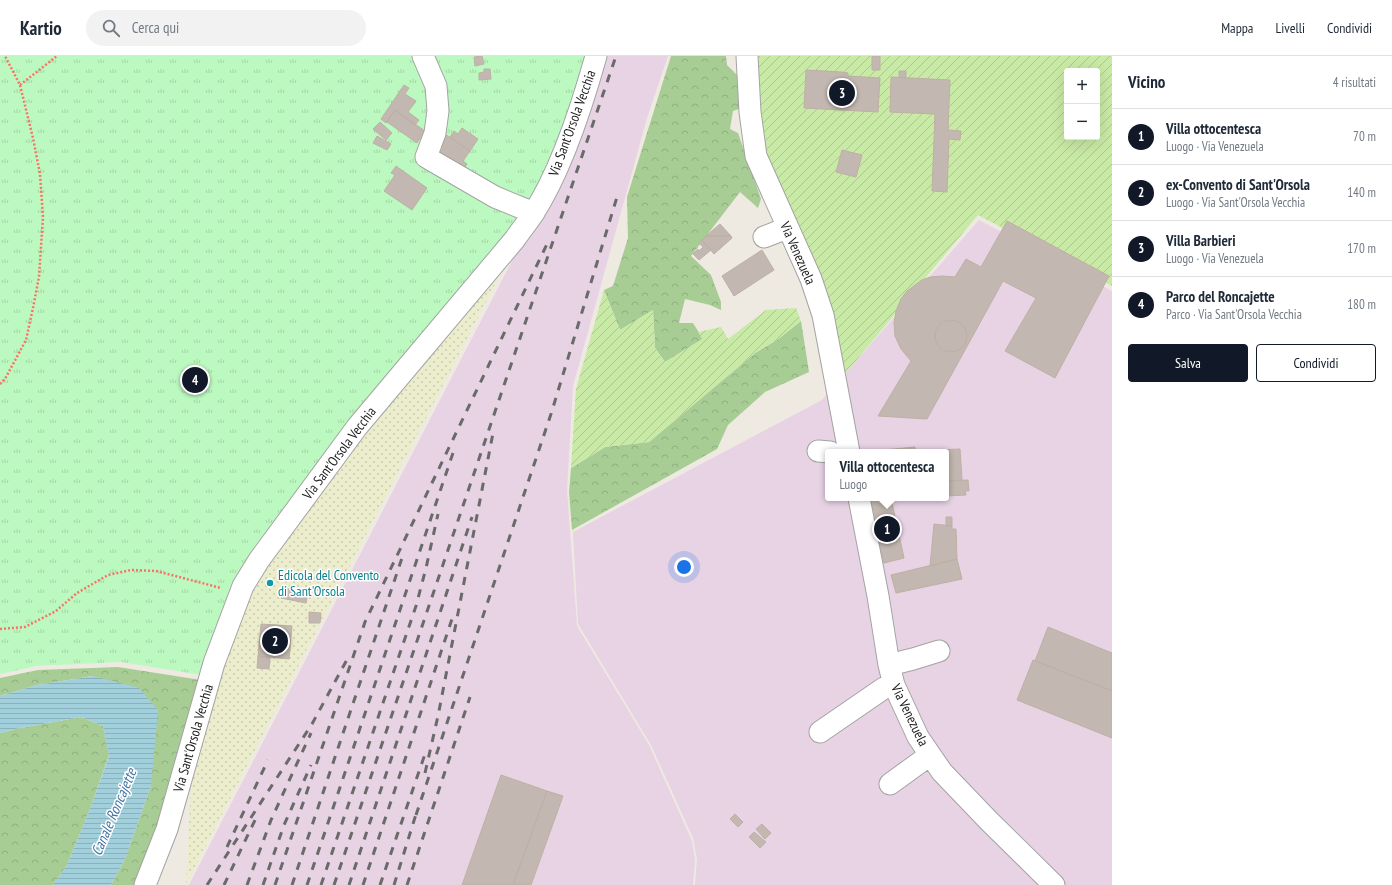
<!DOCTYPE html>
<html lang="it">
<head>
<meta charset="utf-8">
<style>
  body { margin:0; font-family:"PT Sans Narrow",sans-serif; background:#f2f2f3; color:#1f2937 }
  .controls { position:absolute; right:12px; top:12px; display:grid; overflow:hidden; border-radius:4px; box-shadow:0 4px 16px #0002 }
  .controls button { width:36px; height:36px; display:grid; place-items:center; padding:0; border:0; border-bottom:1px solid #e0e1e3; background:#fff; color:#1f2937; font:20px sans-serif }
  .you { position:absolute; left:684px; top:511px; width:14px; height:14px; margin:-10px; border:3px solid #fff; border-radius:50%; background:#1a73e8; box-shadow:0 0 0 6px #1a73e833 }
  .badge { display:grid; place-items:center; width:26px; height:26px; border-radius:50%; background:#111827; color:#fff; font-size:13px; font-weight:700 }
  .pin { position:absolute; translate:-50% -50%; border:2px solid #fff; box-shadow:0 1px 4px #0006 }
  .popup { position:absolute; left:825px; top:393px; width:124px; height:52px; box-sizing:border-box; display:grid; place-content:center; border-radius:4px; background:#fff; filter:drop-shadow(0 1px 3px #0005); font-size:13px; white-space:nowrap; color:#747a83 }
  .popup b { font-size:15px; color:#1f2937 }
  .popup::after { content:''; position:absolute; left:50%; top:100%; margin-left:-8px; border:8px solid transparent; border-top-color:#fff }
  .list { margin:0; padding:0; list-style:none }
  h2 { display:flex; justify-content:space-between; align-items:center; height:52px; margin:0; padding:0 16px; font-size:17px }
  h2 small { font-size:13px; font-weight:400; color:#747a83 }
  .list li { display:grid; grid-template-columns:26px 1fr auto; gap:12px; align-items:center; box-sizing:border-box; height:56px; padding:0 16px; border-top:1px solid #e0e1e3 }
  .list b { display:block; font-size:15px; white-space:nowrap }
  .list p { margin:0; font-size:13px; white-space:nowrap; color:#747a83 }
  .list em { font-size:13px; font-style:normal; color:#747a83 }
  .actions { display:flex; gap:8px; padding:12px 16px }
  .actions a { flex:1; padding:9px 0; border:1px solid #111827; border-radius:4px; text-align:center; font-size:14px; color:#111827 }
  .actions .main { background:#111827; color:#fff }
  .icon { flex:none; width:22px; height:22px; fill:none; stroke:currentColor; stroke-width:2; stroke-linecap:round; stroke-linejoin:round }
  .map { position:relative; flex:none; width:1112px; height:829px; overflow:hidden }
  header { display:flex; align-items:center; gap:24px; box-sizing:border-box; height:56px; padding:0 20px; background:#fff; border-bottom:1px solid #e0e1e3 }
  header strong { font-size:19px }
  nav { display:flex; gap:22px; margin-inline-start:auto; font-size:14px }
  .search { width:280px; height:36px; background:#f2f2f3; display:flex; align-items:center; gap:10px; box-sizing:border-box; padding:0 14px; border-radius:22px; color:#747a83; font-size:15px }
  main { display:flex }
  aside { flex:1; background:#fff }
  .map>svg:first-child { display:block }
  .industrial { fill:#e7d3e4; fill-rule:evenodd }
  .farmland { fill:url(#farmland-dots) }
  .forest { fill:url(#forest-crowns) }
  .park { fill:url(#park-tufts) }
  .garden { fill:url(#garden-furrows); fill-rule:evenodd }
  .water { fill:url(#water-rules) }
  .building { fill:#c2b8b1; stroke:#bfafa4 }
  .lines { fill:none; stroke-linecap:round; stroke-linejoin:round }
  .minor-casing { stroke:#a3a3a3; stroke-width:23 }
  .path { stroke:#fb7165; stroke-width:2.5; stroke-dasharray:2 2; stroke-linecap:butt }
  .minor { stroke:#fff; stroke-width:21 }
  .rail { stroke:#6a6a6a; stroke-width:3; stroke-dasharray:8 8; stroke-linecap:butt }
  .culture-dot { fill:#0f9aa8; stroke:#fff; stroke-width:1.5 }
  .labels { text-anchor:middle; stroke-width:3; stroke-linejoin:round; paint-order:stroke }
  .street-label { font-size:14px; fill:#1c1c1c; stroke:#fff }
  .culture-label { font-size:14px; fill:#0d838f; stroke:#fff; text-anchor:start }
  .water-label { font-size:15px; font-style:italic; fill:#4577a4; stroke:#fff }
</style>
</head>
<body>
<header>
<strong>Kartio</strong>
<div class="search"><svg class="icon" aria-label="search" viewBox="0 0 24 24"><circle cx="10" cy="10" r="6"/><path d="M15 15l6 6"/></svg>Cerca qui</div>
<nav><a>Mappa</a><a>Livelli</a><a>Condividi</a></nav>
</header>
<main>
<div class="map">
<svg width="1112" height="829" viewBox="0 0 1112 829">
  <defs>
    <pattern id="farmland-dots" width="8" height="8" patternUnits="userSpaceOnUse"><rect width="8" height="8" fill="#ebedcc"/><path d="M2 2h.1M6 6h.1" fill="none" stroke="#c9cbaf" stroke-width="1.8" stroke-linecap="round"/></pattern>
    <pattern id="forest-crowns" width="20" height="18" patternUnits="userSpaceOnUse"><rect width="20" height="18" fill="#a7cd95"/><path d="M2 6a3 3 0 1 1 6 0M12 15a3 3 0 1 1 6 0" fill="none" stroke="#8faf80"/></pattern>
    <pattern id="park-tufts" width="24" height="20" patternUnits="userSpaceOnUse"><rect width="24" height="20" fill="#bcf9c0"/><path d="M3 7l-1-3M5 7V3M7 7l1-3M15 17l-1-3M17 17v-4M19 17l1-3" fill="none" stroke="#a1d5a4"/></pattern>
    <pattern id="garden-furrows" width="10" height="10" patternUnits="userSpaceOnUse"><rect width="10" height="10" fill="#c9e9a6"/><path d="M-1 1l2-2M0 10L10 0M9 11l2-2" fill="none" stroke="#acc78e"/></pattern>
    <pattern id="water-rules" width="6" height="5" patternUnits="userSpaceOnUse"><rect width="6" height="5" fill="#a1d0dc"/><path d="M0 2.5h6" fill="none" stroke="#8ab2bc"/></pattern>
  </defs>
  <rect width="100%" height="100%" fill="#eee9e1"/>
  <!-- industrial -->
  <path class="industrial" d="M598 0H668L647 62 573 330 567 434 577 570 649 689 692 785 695 804 693 829H189L571 91Z
    M979 164 1112 235V829H695L697 803 693 782 651 689 578 568 573 476 822 344ZM828 396H946V442H828Z"/>
  <!-- farmland -->
  <path class="farmland" d="M510 199 186 828 192 710 219 606 264 514 357 377Z"/>
  <!-- forest -->
  <path class="forest" d="M671 0H726L727 9 742 24V52L733 55 730 73 738 77 761 143 758 152 740 136 691 200 711 219 721 246V254L710 249 685 243 679 267H693L703 283 665 306 655 292 653 254 620 274 604 234 613 230 628 182 627 141Z
    M801 265 809 316 765 336 728 369 717 393 572 474 569 436 571 412 605 391 649 386 755 297 777 284Z
    M118 611 201 624 157 779 134 829H111L125 803 151 730 93 620 37 629 0 640V622L38 614Z
    M81 661 103 670 109 699 90 753 67 809 53 829H0V677L15 673Z"/>
  <!-- park -->
  <path class="park" d="M0 0H589L562 90 511 177 252 504 202 619 121 606 36 610 0 618Z"/>
  <!-- garden -->
  <path class="garden" d="M757 0H1112V230L978 159 844 319 768 108 758 59ZM1067 15H1097V81H1067Z
    M604 234 620 274 653 254 655 292 665 306 702 283 698 276 721 271 728 283 766 254 796 252 801 265 777 284 755 297 649 386 605 391 571 412 576 333Z"/>
  <!-- water -->
  <path class="water" d="M93 620 139 632 158 654 151 730 125 803 111 829H53L67 809 90 753 109 700 103 670 81 661 15 673 0 677V640L37 629Z"/>
  <!-- building -->
  <path class="building" d="M482 0 484 8 475 10 474 1Z
    M872 0H880V14H872Z
    M484 13H490L491 23 479 24V17L484 16Z
    M806 14 842 16 848 17V20L880 22 878 56 804 52Z
    M899 15H906V22L899 21Z
    M891 21 950 24 948 74 961 75 960 84 949 83 947 136 932 135 935 58 890 56Z
    M404 29 409 32 405 38 416 45 408 56 419 64 415 69 395 54 386 67 381 63Z
    M395 54 425 75 417 87 387 66Z
    M380 66 392 77 386 84 373 73Z
    M462 72 478 83 470 95 450 81 454 75 458 78Z
    M442 76 470 95 463 105 467 108 461 117 437 101 443 92 435 87Z
    M377 80 391 88 387 94 373 87Z
    M842 94 862 99 856 121 836 116Z
    M396 110 427 132 412 154 384 135 395 119 391 117Z
    M1007 165 1109 220 1055 322 1005 295 1036 242 1003 225 927 363 878 360 911 305 901 293 895 280 894 267 896 255 901 243 907 235 922 224 930 221 942 220 955 221 966 203 981 211Z
    M720 168 731 180H706Z
    M706 180H731L732 182 714 198 702 184Z
    M702 184 711 194 699 204 693 198 698 193 699 195 703 191 699 187Z
    M762 194 774 214 734 240 722 220Z
    M935 280a16 16 0 1 1 32 0a16 16 0 1 1-32 0Z
    M915 391V395L960 393 962 424 946 425V396H863Z
    M968 424 969 435H965L966 439 946 440V425Z
    M869 442H876V444L891 442 904 502 884 507Z
    M946 461H952V470H946Z
    M934 468 952 470V473H956L957 503 930 510Z
    M957 503 962 523 896 537 891 519Z
    M282 532 308 536 306 547 281 542Z
    M309 556 321 557 320 567H309Z
    M261 568 292 570 289 603 258 600Z
    M1048 571 1112 597V635L1035 605Z
    M258 600 270 602 269 613 257 612Z
    M1033 604 1112 635V682L1017 644Z
    M501 719 547 735 513 829H462Z
    M547 735 563 740 531 829H513Z
    M735 758 743 766 738 771 730 763Z
    M762 768 771 777 765 783 756 773Z
    M754 776 766 786 760 792 749 781Z"/>
  <g class="lines">
    <!-- minor casing -->
    <g class="minor-casing">
      <path id="minor" d="M423 0 436 30 438 55 435 77 426 101 495 141 534 157
        M747 0 750 56 756 100 811 223 823 259 849 396
        M764 181 787 172
        M818 395 830 396
        M859 442 878 540 889 609 894 629 918 681 942 716 989 765 1054 829
        M889 609 913 603 939 595
        M820 676 884 632 894 629
        M890 728 930 699
        M145 829 167 773 214 607 243 530 259 504 357 371 515 183C521 174 528 166 533 158 561 115 582 50 596 0"/>
    </g>
    <!-- path -->
    <path class="path" d="M20 29 57 0
      M0 328 5 323 26 284 33 252 39 221 43 161 40 118 33 82 20 29 5 0
      M0 573 25 571 56 555 77 537 108 519 131 514 156 515 221 532"/>
    <!-- minor -->
    <use href="#minor" class="minor"/>
    <!-- rail -->
    <path class="rail" d="M425 717 438 660 494 372
      M416 759 551 358 617 141
      M227 791 268 704
      M207 829 312 668 350 598
      M224 829 256 762
      M247 829 271 764 311 677
      M263 829 284 769 311 709
      M275 829 365 566 548 186
      M292 829 404 496
      M307 829 455 391
      M321 829 416 550 426 512 438 458
      M334 829 616 0
      M349 829 472 461
      M363 829 452 563
      M380 829 425 698
      M394 829 417 755
      M407 829 470 641"/>
  </g>
  <!-- markers -->
  <circle class="culture-dot" cx="270" cy="527" r="4"/>
  <g class="labels">
    <!-- street labels -->
    <g class="street-label">
      <text transform="translate(572 67) rotate(-70)" y="5">Via Sant'Orsola Vecchia</text>
      <text transform="translate(798 197) rotate(66)" y="5">Via Venezuela</text>
      <text transform="translate(339 397) rotate(-53)" y="5">Via Sant'Orsola Vecchia</text>
      <text transform="translate(910 659) rotate(64)" y="5">Via Venezuela</text>
      <text transform="translate(193 682) rotate(-74)" y="5">Via Sant'Orsola Vecchia</text>
    </g>
    <!-- culture labels -->
    <g class="culture-label">
      <text x="278" y="524">Edicola del Convento<tspan x="278" dy="16">di Sant'Orsola</tspan></text>
    </g>
    <!-- water labels -->
    <g class="water-label">
      <text transform="translate(114 756) rotate(-67)" y="5">Canale Roncajette</text>
    </g>
  </g>
</svg>
<div class="controls">
<button>+</button>
<button>−</button>
</div>
<div class="you"></div>
<div class="pin badge" style="left:887px;top:473px">1</div>
<div class="popup"><b>Villa ottocentesca</b>Luogo</div>
<div class="pin badge" style="left:275px;top:585px">2</div>
<div class="pin badge" style="left:842px;top:37px">3</div>
<div class="pin badge" style="left:195px;top:324px">4</div>
</div>
<aside>
<h2>Vicino<small>4 risultati</small></h2>
<ul class="list">
<li><span class="badge">1</span><div><b>Villa ottocentesca</b><p>Luogo · Via Venezuela</p></div><em>70 m</em></li>
<li><span class="badge">2</span><div><b>ex-Convento di Sant'Orsola</b><p>Luogo · Via Sant'Orsola Vecchia</p></div><em>140 m</em></li>
<li><span class="badge">3</span><div><b>Villa Barbieri</b><p>Luogo · Via Venezuela</p></div><em>170 m</em></li>
<li><span class="badge">4</span><div><b>Parco del Roncajette</b><p>Parco · Via Sant'Orsola Vecchia</p></div><em>180 m</em></li>
</ul>
<div class="actions"><a class="main">Salva</a><a>Condividi</a></div>
</aside>
</main>
</body>
</html>
